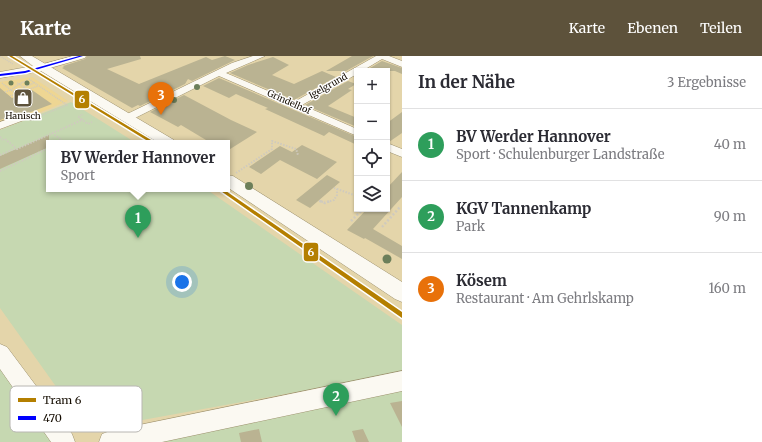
<!DOCTYPE html>
<html lang="de">
<head>
<meta charset="utf-8">
<style>
  body { margin:0; font-family:Merriweather,serif; background:#f2f2f3; color:#2b2b33 }
  .controls { position:absolute; right:12px; top:12px; display:grid; overflow:hidden; border-radius:0px; box-shadow:0 1px 3px #0004 }
  .controls button { width:36px; height:36px; display:grid; place-items:center; padding:0; border:0; border-bottom:1px solid #e1e1e2; background:#fff; color:#2b2b33; font:20px sans-serif }
  .you { position:absolute; left:182px; top:226px; width:14px; height:14px; margin:-10px; border:3px solid #fff; border-radius:50%; background:#1a73e8; box-shadow:0 0 0 6px #1a73e833 }
  .badge { display:grid; place-items:center; width:26px; height:26px; border-radius:50%; background:#5d523b; color:#fff; font-size:13px; font-weight:700 }
  .pin { position:absolute; translate:-50% -33px; filter:drop-shadow(0 1px 2px #0008) }
  .pin::after { content:''; position:absolute; top:21px; width:14px; height:12px; background:inherit; clip-path:polygon(0 0,100% 0,50% 100%) }
  .popup { position:absolute; left:46px; top:84px; width:184px; height:52px; box-sizing:border-box; display:grid; place-content:center; border-radius:0px; background:#fff; filter:drop-shadow(0 1px 3px #0005); font-size:13px; white-space:nowrap; color:#7c7c81 }
  .popup b { font-size:15px; color:#2b2b33 }
  .popup::after { content:''; position:absolute; left:50%; top:100%; margin-left:-8px; border:8px solid transparent; border-top-color:#fff }
  .list { margin:0; padding:0; list-style:none }
  h2 { display:flex; justify-content:space-between; align-items:center; height:52px; margin:0; padding:0 16px; font-size:17px }
  h2 small { font-size:13px; font-weight:400; color:#7c7c81 }
  .list li { display:grid; grid-template-columns:26px 1fr auto; gap:12px; align-items:center; box-sizing:border-box; height:72px; padding:0 16px; border-top:1px solid #e1e1e2 }
  .list b { display:block; font-size:15px; white-space:nowrap }
  .list p { margin:0; font-size:13px; white-space:nowrap; color:#7c7c81 }
  .list em { font-size:13px; font-style:normal; color:#7c7c81 }
  .icon { flex:none; width:22px; height:22px; fill:none; stroke:currentColor; stroke-width:2; stroke-linecap:round; stroke-linejoin:round }
  .map { position:relative; flex:none; width:402px; height:386px; overflow:hidden }
  header { display:flex; align-items:center; gap:24px; box-sizing:border-box; height:56px; padding:0 20px; background:#5d523b; color:#fff }
  header strong { font-size:19px }
  nav { display:flex; gap:22px; margin-inline-start:auto; font-size:14px }
  main { display:flex }
  aside { flex:1; background:#fff }
  .map>svg:first-child { display:block }
  .built { fill:#eed693 }
  .green { fill:#c6d8b1 }
  .building { fill:#bab392 }
  .lines { fill:none; stroke-linecap:round; stroke-linejoin:round }
  .minor-casing { stroke:#9d916e; stroke-width:1 }
  .major-casing { stroke:#9d916e; stroke-width:1 }
  .path-far2 { stroke:#cfcabe; stroke-width:1.5; stroke-dasharray:1 1; stroke-linecap:butt }
  .path-far1 { stroke:#cfcabe; stroke-width:2; stroke-dasharray:1.5 1.5; stroke-linecap:butt }
  .path { stroke:#cfcabe; stroke-width:2.5; stroke-dasharray:2 2; stroke-linecap:butt }
  .minor { fill:#fbf9f2; fill-rule:evenodd }
  .major { fill:#fbf9f2; fill-rule:evenodd }
  .bus-1-casing { stroke:#fff; stroke-width:3 }
  .bus-1 { fill:#00f; fill-rule:evenodd }
  .tram-1-casing { stroke:#fff; stroke-width:3 }
  .tram-1 { fill:#b47f00; fill-rule:evenodd }
  .tree { fill:#6c7f5a }
  .labels { text-anchor:middle; stroke-width:3; stroke-linejoin:round; paint-order:stroke }
  .far-street-label { font-size:9px; fill:#140c00; stroke:#fff }
  .far-poi-label { font-size:9px; fill:#140c00; stroke:#fff }
  .key { fill:#fff; stroke:#b8b6b2; stroke-width:1 }
  .key-label { font-size:11px; fill:#140c00 }
  .line-badge { stroke:#fff; stroke-width:1.5 }
  .badge-label { font-size:11px; text-anchor:middle; font-weight:bold; fill:#fff }
</style>
</head>
<body>
<header>
<strong>Karte</strong>
<nav><a>Karte</a><a>Ebenen</a><a>Teilen</a></nav>
</header>
<main>
<div class="map">
<svg width="402" height="386" viewBox="0 0 402 386">
  <rect width="100%" height="100%" fill="#e4d5aa"/>
  <!-- built -->
  <path class="built" d="M32 21 68 45 0 73V26Z"/>
  <!-- green -->
  <path class="green" d="M71 46 136 87H49V133H206L402 269V317L87 374 0 252V74Z
    M0 305 64 386H0Z
    M402 334V386H136Z"/>
  <!-- building -->
  <path class="building" d="M87 0H140L141 3 107 13 139 28 206 1 212 4 225 0 235 4 192 25 188 23 185 28 140 50 138 49 132 52 62 12 64 11 63 10 85 3Z
    M352 0H373L346 15H326Z
    M273 1 289 9 272 19 294 28 322 15 336 21 294 44 230 17 248 9Z
    M382 5 402 12V18L395 15H365Z
    M219 22 357 81V89L329 76 324 80 265 53 268 52 236 38 229 42 203 30Z
    M348 25 356 28 348 33 352 34 328 50 357 62V71L305 49Z
    M0 32 12 42 32 34 52 48 23 59 20 58 0 64Z
    M184 39 231 64 257 76 227 95V87H211L181 69 178 71 150 56Z
    M402 56V77L389 86H387V67Z
    M49 79V91L0 113V100Z
    M302 89 337 106 317 123 280 104 261 118 249 111 280 90 292 96Z
    M402 116V141L373 173 402 190V203L365 182 364 183 347 174 367 153H387V132Z
    M327 119 340 126 310 152 296 144Z
    M402 345V371L390 347Z
    M259 373 262 386H241L239 377Z
    M363 373 369 386H356L352 375Z"/>
  <g class="lines">
    <!-- minor casing -->
    <g class="minor-casing">
      <path id="minor" d="M73 0H86L85 2 43 14 39 11 40 9Z
        M253 0H265L226 17 294 46 376 0H389L402 5V11L382 3 362 15H357V18L302 49 357 73V80L219 20 131 64H123L122 62 123 60 232 7Z
        M20 59 25 62 24 64 0 73V66Z
        M387 87 402 93V101L387 95Z
        M0 288 7 291 72 378 75 386H51L0 313Z
        M402 315V335L162 386H99L102 378 110 375Z"/>
    </g>
    <!-- major casing -->
    <g class="major-casing">
      <path id="major" d="M20 0H32L174 84 176 87H159L41 15 0 22V16L33 10Z
        M227 119 233 120 402 226V246L395 243 227 131Z"/>
    </g>
    <!-- path-far2 -->
    <path class="path-far2" d="M0 0 13 8
      M29 23 67 49 30 64
      M2 27 16 38
      M24 31 34 27
      M27 34 38 30
      M5 36 11 34 19 28 17 27
      M10 40 27 34 19 28 28 24
      M83 64 78 61 83 58"/>
    <!-- path-far1 -->
    <path class="path-far1" d="M81 63 88 68 92 66
      M30 64 32 63
      M52 77 63 85 59 87
      M0 81 3 84
      M5 83 17 93 82 64
      M0 99 16 92
      M0 115 49 92
      M236 117 272 93V85L296 93 298 99
      M337 133 357 140
      M319 145 323 146
      M327 146 334 144 337 139V133L334 132"/>
    <!-- path -->
    <path class="path" d="M320 145 325 147 330 145
      M351 165 363 153
      M382 171 400 151"/>
    <!-- minor -->
    <use href="#minor" class="minor"/>
    <!-- major -->
    <use href="#major" class="major"/>
    <!-- bus-1 casing -->
    <g class="bus-1-casing">
      <path id="bus-1" d="M79 0H83L25 17 0 20V18L25 15Z"/>
    </g>
    <!-- bus-1 -->
    <use href="#bus-1" class="bus-1"/>
    <!-- tram-1 casing -->
    <g class="tram-1-casing">
      <path id="tram-1" d="M9 0H12L156 87H151Z
        M218 133H223L402 256V262Z"/>
    </g>
    <!-- tram-1 -->
    <use href="#tram-1" class="tram-1"/>
  </g>
  <!-- trees -->
  <g class="tree">
    <circle cx="11" cy="27" r="2.5"/>
    <circle cx="27" cy="27" r="2.5"/>
    <circle cx="197" cy="31" r="3"/>
    <circle cx="174" cy="44" r="3"/>
    <circle cx="165" cy="48" r="3"/>
    <circle cx="249" cy="130" r="4"/>
    <circle cx="387" cy="203" r="4.5"/>
  </g>
  <!-- icons -->
  <defs>
    <g id="shop-square" transform="scale(1)"><rect x="-9" y="-9" width="18" height="18" rx="4" fill="#5d523b" stroke="#fff"/><path d="M-5-2.5h2.3a2.7 3.5 0 0 1 5.4 0H5L5.5 6h-11ZM-1.5-2.5h3a1.5 2.3 0 0 0-3 0Z" fill="#fff"/></g>
  </defs>
  <g fill-rule="evenodd">
    <use href="#shop-square" x="23" y="42"/>
  </g>
  <g class="labels">
    <!-- far-street labels -->
    <g class="far-street-label">
      <text transform="translate(328 30) rotate(-29)" y="3">Igelgrund</text>
      <text transform="translate(289 46) rotate(24)" y="3">Grindelhof</text>
    </g>
    <!-- far-poi labels -->
    <g class="far-poi-label">
      <text x="23" y="63">Hanisch</text>
    </g>
  </g>
  <!-- legend -->
  <rect x="10" y="330" width="132" height="46" rx="6" class="key"/>
  <rect x="18" y="342" width="18" height="4" fill="#b47f00"/>
  <rect x="18" y="360" width="18" height="4" fill="#00f"/>
  <g class="key-label">
    <text x="43" y="348">Tram 6</text>
    <text x="43" y="366">470</text>
  </g>
  <g class="line-badge">
    <rect x="74" y="34" width="16" height="19" rx="4" fill="#b47f00"/>
    <rect x="303" y="186" width="16" height="20" rx="4" fill="#b47f00"/>
  </g>
  <g class="badge-label">
    <text x="82" y="47">6</text>
    <text x="311" y="200">6</text>
  </g>
</svg>
<div class="controls">
<button>+</button>
<button>−</button>
<button><svg class="icon" aria-label="locate" viewBox="0 0 24 24"><circle cx="12" cy="12" r="6"/><path d="M12 2v4M12 18v4M2 12h4M18 12h4"/></svg></button>
<button><svg class="icon" aria-label="layers" viewBox="0 0 24 24"><path d="M12 4l9 5-9 5-9-5zM3 14l9 5 9-5"/></svg></button>
</div>
<div class="you"></div>
<div class="pin badge" style="left:138px;top:182px;background:#2e9e5b">1</div>
<div class="popup"><b>BV Werder Hannover</b>Sport</div>
<div class="pin badge" style="left:336px;top:360px;background:#2e9e5b">2</div>
<div class="pin badge" style="left:161px;top:59px;background:#e8710a">3</div>
</div>
<aside>
<h2>In der Nähe<small>3 Ergebnisse</small></h2>
<ul class="list">
<li><span class="badge" style="background:#2e9e5b">1</span><div><b>BV Werder Hannover</b><p>Sport · Schulenburger Landstraße</p></div><em>40 m</em></li>
<li><span class="badge" style="background:#2e9e5b">2</span><div><b>KGV Tannenkamp</b><p>Park</p></div><em>90 m</em></li>
<li><span class="badge" style="background:#e8710a">3</span><div><b>Kösem</b><p>Restaurant · Am Gehrlskamp</p></div><em>160 m</em></li>
</ul>
</aside>
</main>
</body>
</html>
